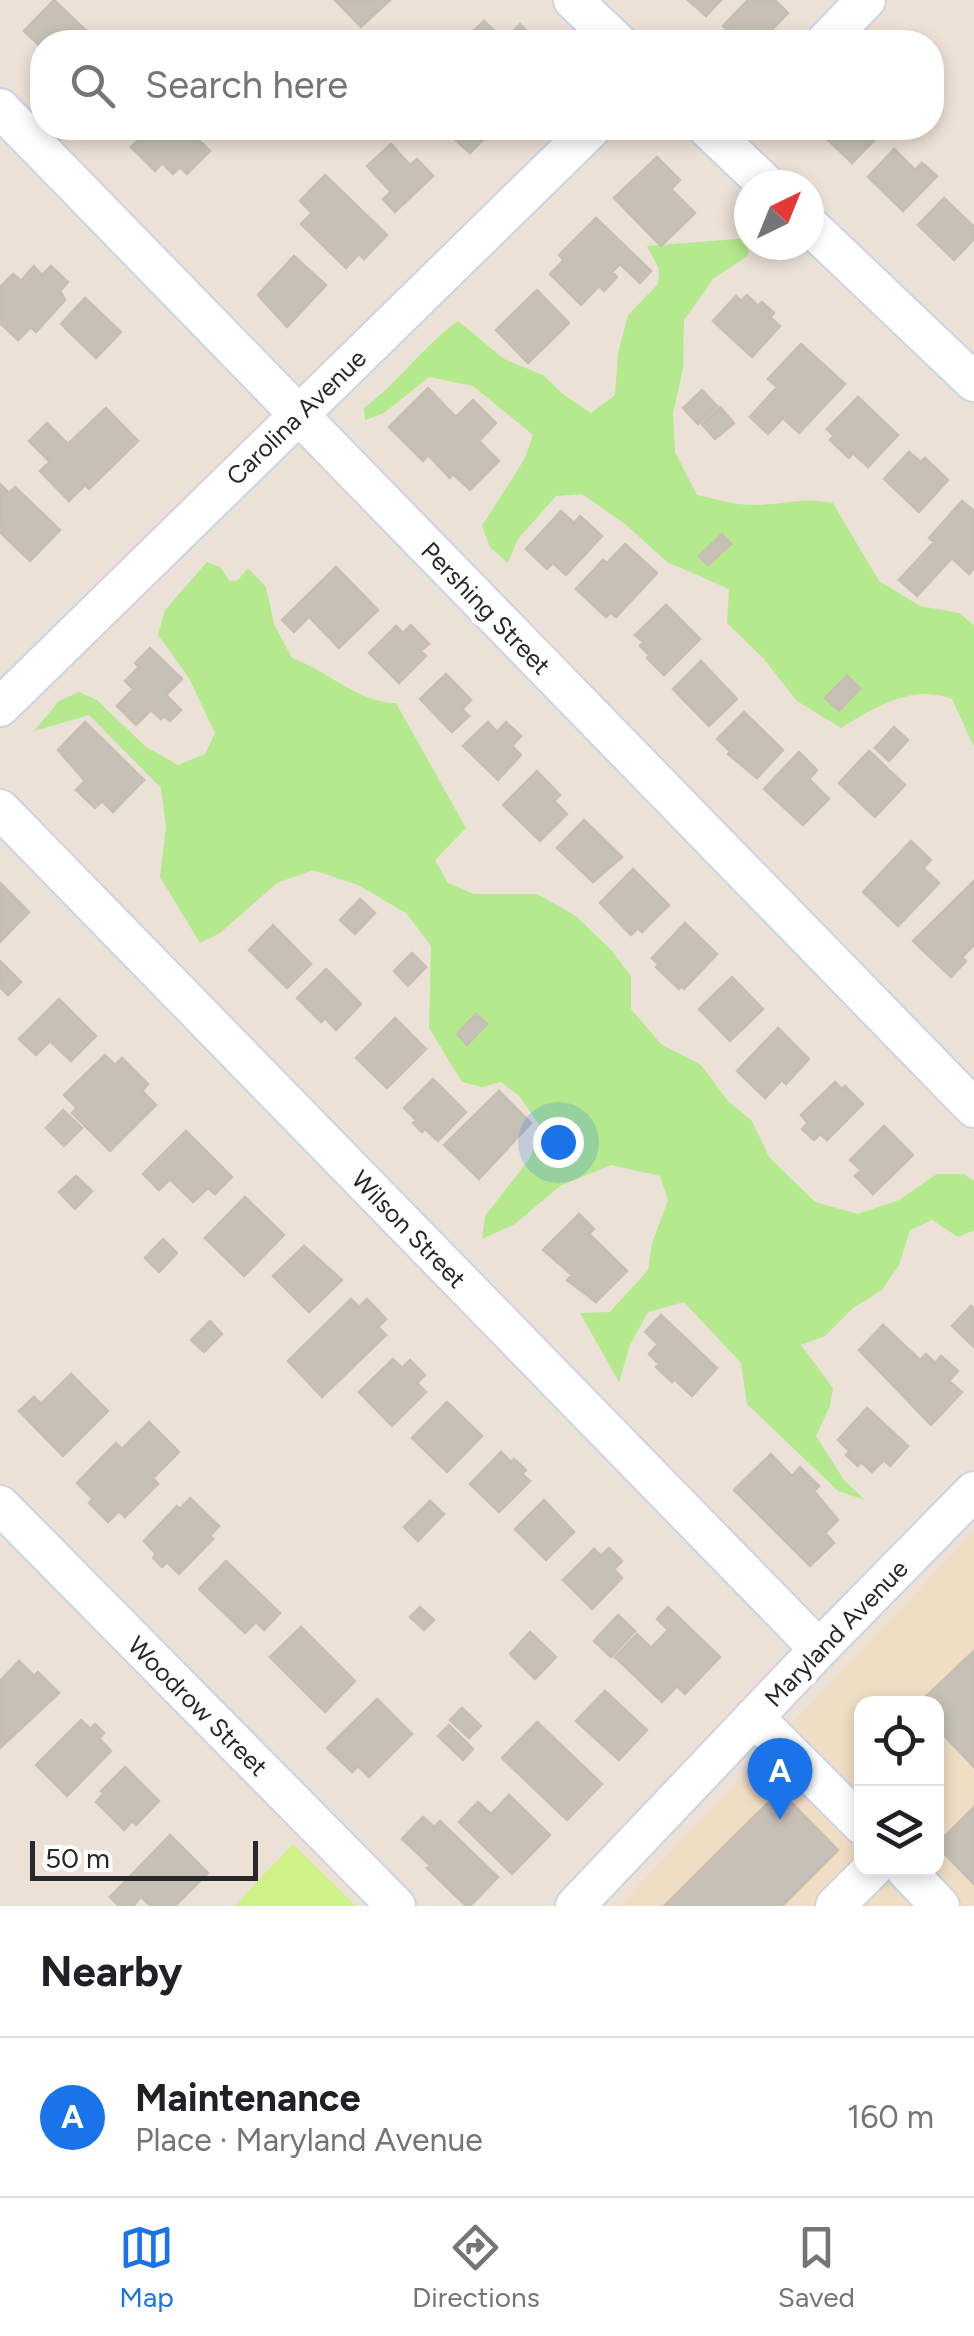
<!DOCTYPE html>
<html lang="en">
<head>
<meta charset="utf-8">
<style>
  body { margin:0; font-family:Figtree,sans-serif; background:#f2f2f2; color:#202124 }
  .controls { position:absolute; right:30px; bottom:30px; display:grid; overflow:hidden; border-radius:20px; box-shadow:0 5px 15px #0003 }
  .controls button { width:90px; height:90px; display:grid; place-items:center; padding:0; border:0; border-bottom:2px solid #e0e0e0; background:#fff; color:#202124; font:50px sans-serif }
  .compass { position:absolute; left:734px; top:170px; width:90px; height:90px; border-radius:50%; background:#fff; box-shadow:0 5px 15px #0003; rotate:43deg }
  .scale { position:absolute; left:30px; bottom:25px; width:228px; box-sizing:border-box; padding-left:10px; border:5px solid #282828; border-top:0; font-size:28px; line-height:35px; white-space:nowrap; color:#282828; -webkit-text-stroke:8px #fff; paint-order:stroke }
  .you { position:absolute; left:558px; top:1142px; width:35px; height:35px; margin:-25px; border:8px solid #fff; border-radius:50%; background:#1a73e8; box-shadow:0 0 0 15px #1a73e833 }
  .badge { display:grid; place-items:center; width:65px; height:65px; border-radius:50%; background:#1a73e8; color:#fff; font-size:32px; font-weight:700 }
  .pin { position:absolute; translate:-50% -82px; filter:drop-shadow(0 2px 5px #0008) }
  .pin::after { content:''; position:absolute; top:52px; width:35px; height:30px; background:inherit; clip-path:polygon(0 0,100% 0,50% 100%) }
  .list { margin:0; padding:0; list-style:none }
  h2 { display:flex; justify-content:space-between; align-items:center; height:130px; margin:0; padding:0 40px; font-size:42px }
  h2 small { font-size:32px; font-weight:400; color:#757577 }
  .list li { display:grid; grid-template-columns:65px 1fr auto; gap:30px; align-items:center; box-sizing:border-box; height:160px; padding:0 40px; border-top:2px solid #e0e0e0 }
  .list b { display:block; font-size:38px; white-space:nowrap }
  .list p { margin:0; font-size:32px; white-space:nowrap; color:#757577 }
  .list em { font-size:32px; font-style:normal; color:#757577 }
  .icon { flex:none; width:55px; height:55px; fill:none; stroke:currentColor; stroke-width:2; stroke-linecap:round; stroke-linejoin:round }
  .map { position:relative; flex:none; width:974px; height:1906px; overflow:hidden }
  .search { position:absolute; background:#fff; box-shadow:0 5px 15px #0003; left:30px; right:30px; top:30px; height:110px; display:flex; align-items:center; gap:25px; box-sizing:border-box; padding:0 35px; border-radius:40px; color:#757577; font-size:38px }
  .sheet { height:290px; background:#fff }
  nav { display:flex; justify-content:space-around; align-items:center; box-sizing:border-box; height:140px; border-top:2px solid #e0e0e0; background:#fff; font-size:28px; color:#757577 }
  nav a { display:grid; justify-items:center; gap:5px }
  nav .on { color:#1a73e8 }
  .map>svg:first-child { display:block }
  .education { fill:#f0dec4; fill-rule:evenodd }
  .green { fill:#b5e98d }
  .pitch { fill:#cef288 }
  .building { fill:#c6c0b7; stroke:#c7bdb1; stroke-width:2.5 }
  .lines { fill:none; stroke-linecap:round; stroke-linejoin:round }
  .minor-casing { stroke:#cdd3e3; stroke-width:42 }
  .minor { stroke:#fff; stroke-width:38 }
  .labels { text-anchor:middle; stroke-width:10; stroke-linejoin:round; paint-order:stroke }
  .street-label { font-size:25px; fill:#282828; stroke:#fff }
</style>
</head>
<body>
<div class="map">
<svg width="974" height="1906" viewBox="0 0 974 1906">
  <rect width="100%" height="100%" fill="#ece1d7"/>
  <!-- education -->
  <path class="education" d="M974 1531V1906H619ZM862 1704H936V1868H862Z"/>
  <!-- green -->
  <path class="green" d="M749 238 748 256 714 278 684 320 683 369 673 413 675 452 697 495C715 499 735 505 753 505 785 505 800 497 833 503L879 581 920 606 960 613 974 626V747L952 699C913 683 873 708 841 728L797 701 764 659 727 623 729 589 667 562 625 524 582 494 556 496 518 539 508 563 490 547 482 526 525 458 533 435 473 386 429 377 384 413 365 420 364 408C399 382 423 346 458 321L504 359 543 375 564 395 591 413 615 395 618 353 628 315 658 284 659 269 647 246Z
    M207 562 220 567 230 581 238 580 248 568 266 587 274 624 292 658C327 671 362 704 396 703L466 828 435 860 448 883 474 894H537L576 916 612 951 631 976V1009L661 1044 701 1065 728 1101 752 1121 769 1157 815 1202 858 1214 899 1200 937 1174H964L974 1181V1230L958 1237 932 1220 910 1230 899 1265 882 1290 853 1308 825 1336 801 1345 833 1388 830 1406 816 1436 844 1480 865 1500 838 1491 747 1404 741 1363 684 1302 648 1312 630 1345 619 1382 580 1313 610 1312 648 1270 652 1243 668 1200 660 1176 611 1165 560 1186 515 1224 482 1239 485 1216 528 1161 543 1130 519 1096 501 1082 482 1087 462 1082 429 1028 431 946 406 913 358 885 313 870 277 883 220 933 200 943 160 877 166 827 161 788 89 715 34 731 59 701 79 692 97 700 146 747 178 765 205 754 215 733 189 678 158 635 165 610Z"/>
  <!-- pitch -->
  <path class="pitch" d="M293 1844 356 1906H234Z"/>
  <!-- building -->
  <path class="building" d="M54 0 98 42H42V48L24 31Z
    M335 0H390L361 27Z
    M688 0H721L706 16Z
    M748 0H775L788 13 760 42H741L723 26Z
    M484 21 504 41 520 24 537 42H462Z
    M127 128H186L210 151 187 174 180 167 173 174 162 163 155 171 131 147 139 139Z
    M442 128H494L470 153Z
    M822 128H883L885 129 852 163 819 131Z
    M391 144 410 165 417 159 433 176 395 212 383 199 391 192 367 166Z
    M894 149 915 170 922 163 937 176 903 211 868 177Z
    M657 157 680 180 671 189 695 213 661 246 614 198Z
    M325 175 387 235 364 259 359 254 346 268 301 224 312 213 300 201Z
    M944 198 974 227V239L954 260 918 225Z
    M596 218 651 271 640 283 620 264 612 272 617 277 604 291 599 286 581 305 550 274 564 260 559 255Z
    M294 256 326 285 287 327 258 295Z
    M34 266 42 275 51 266 68 282 60 291 65 300 36 332 31 327 18 340 0 323V287L13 274 21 281Z
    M537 290 569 323 528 363 496 330Z
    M747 295 758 306 762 302 774 313 770 317 780 326 752 357 713 321 736 296 741 301Z
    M85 298 121 332 96 358 61 324Z
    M801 344 845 384 799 433 783 418 768 434 750 417 777 387 768 379Z
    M428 388 456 417 473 400 496 423 479 441 499 461 470 490 453 474 450 478 428 455 423 461 389 427Z
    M702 390 717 406 698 424 683 408Z
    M858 397 898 435 868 467 853 453 849 458 830 440 834 436 827 429Z
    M720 407 734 423 715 439 702 424Z
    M106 408 138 441 89 489 85 485 69 501 40 471 50 462 29 441 47 423 68 444Z
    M909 452 921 462 925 458 948 480 919 512 884 479Z
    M1 485 9 493 15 487 60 530 30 561 0 532Z
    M962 501 974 511V568L969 574 952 558 917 596 899 580 934 542 929 538Z
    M561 511 574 523 580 516 602 536 566 575 553 563 547 569 526 549Z
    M722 534 731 544 708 565 699 556Z
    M625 544 657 573 616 617 611 613 606 617 576 589 603 560 607 563Z
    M336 567 378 610 339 648 309 617 294 632 282 620Z
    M666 605 700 639 664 675 647 658 649 655 640 646 643 642 635 635Z
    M411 625 429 644 421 651 426 656 399 683 369 653 396 626 403 633Z
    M150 648 182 679 166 695 181 710 170 721 164 716 161 719 151 710 136 725 117 706 133 689 125 681 139 667 135 663Z
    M701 661 737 699 709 726 673 689Z
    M446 674 471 700 462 709 469 716 452 732 420 699Z
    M847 676 860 688 839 711 825 698Z
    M744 712 783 750 757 778 728 754 730 751 717 739Z
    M85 722 144 780 113 812 102 801 95 808 76 790 85 781 58 750Z
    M488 722 497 732 506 722 521 736 512 746 521 755 498 780 463 746Z
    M894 727 908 740 889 761 875 748Z
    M869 751 905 785 875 817 839 783Z
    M799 752 817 770 809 779 829 799 803 825 764 789Z
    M537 771 560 795 554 801 567 814 540 841 503 805Z
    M584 820 622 857 593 882 557 848Z
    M911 841 931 860 923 868 939 883 898 926 863 892Z
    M633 869 669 905 642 932 638 928 631 935 600 903Z
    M974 881V945L962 957 966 961 951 977 913 941Z
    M0 883 29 912 0 942Z
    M360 899 375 913 355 934 340 920Z
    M685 923 717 954 684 989 681 986 679 989 656 967 659 965 652 958Z
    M273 925 311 964 287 988 249 950Z
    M412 953 426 967 408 986 394 971Z
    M0 961 21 982 8 995 0 987Z
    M326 969 361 1004 336 1030 325 1018 321 1022 297 998Z
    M732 977 763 1009 730 1041 699 1009Z
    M59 999 96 1036 71 1061 50 1041 36 1055 19 1039Z
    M476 1014 487 1024 467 1045 457 1034Z
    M395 1018 426 1049 387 1088 356 1058Z
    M778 1028 809 1059 786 1084 782 1080 765 1098 737 1071Z
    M105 1055 115 1065 122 1058 148 1084 142 1091 156 1105 110 1151 72 1113 77 1108 64 1095Z
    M433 1079 466 1112 438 1141 425 1129 422 1132 413 1123 416 1120 404 1108Z
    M835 1082 842 1089 845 1086 863 1104 827 1140 820 1134 814 1140 802 1129 808 1123 801 1115Z
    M499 1091 531 1123 479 1179 444 1145Z
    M63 1110 82 1128 64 1146 46 1128Z
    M884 1126 913 1155 873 1194 855 1176 861 1170 850 1160Z
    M186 1131 232 1177 215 1194 208 1188 193 1202 170 1179 159 1190 143 1174Z
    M76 1176 92 1191 75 1209 59 1192Z
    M245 1197 284 1235 244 1276 205 1238Z
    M579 1214 594 1229 589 1234 627 1271 596 1302 567 1280 572 1275 543 1250Z
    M163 1239 177 1253 159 1272 145 1258Z
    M304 1246 342 1280 309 1312 273 1276Z
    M351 1299 359 1307 367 1299 386 1319 378 1327 386 1335 322 1397 288 1361Z
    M971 1306 974 1309V1347L952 1326Z
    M661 1315 717 1368 692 1396 674 1379 672 1382 656 1367 659 1364 649 1354 658 1344 645 1332Z
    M210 1321 222 1334 204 1352 191 1340Z
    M883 1325 920 1360 926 1354 935 1363 941 1356 958 1371 949 1381 962 1392 931 1425 859 1350Z
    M393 1359 402 1368 410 1360 425 1375 417 1383 426 1392 392 1426 359 1392Z
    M71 1374 108 1411 63 1456 19 1411 34 1397 41 1404Z
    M447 1402 482 1436 447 1472 412 1438Z
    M867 1408 908 1446 890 1466 884 1460 872 1472 861 1462 858 1466 846 1455 849 1451 838 1440Z
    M149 1422 179 1452 153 1478 158 1484 125 1517 119 1511 108 1522 89 1503 93 1499 77 1483 116 1443 122 1449Z
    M501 1452 511 1462 514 1459 526 1470 522 1474 530 1481 499 1512 470 1484Z
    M771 1454 792 1476 800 1467 819 1486 814 1491 838 1520 825 1533 834 1543 810 1566 734 1490Z
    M190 1498 219 1526 210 1536 213 1539 179 1574 167 1562 162 1567 153 1558 156 1554 144 1541 177 1506 180 1509Z
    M544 1500 574 1532 546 1560 515 1529Z
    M430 1501 444 1514 418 1541 404 1527Z
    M609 1548 622 1561 614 1569 622 1578 592 1609 563 1580 594 1549 601 1556Z
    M226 1561 280 1613 264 1630 256 1622 245 1633 199 1589Z
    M420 1607 434 1620 424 1630 410 1617Z
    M668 1607 720 1657 685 1694 677 1686 662 1702 615 1657 637 1634 651 1648 668 1630 657 1619Z
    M618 1615 635 1631 611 1657 594 1641Z
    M301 1627 355 1681 325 1712 270 1657Z
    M530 1632 556 1657 535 1679 510 1654Z
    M974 1651V1767L936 1727V1704H918Z
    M19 1661 34 1676 38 1672 59 1693 0 1748V1681Z
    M605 1691 647 1730 619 1760 576 1721Z
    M377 1699 412 1734 369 1777 358 1766 352 1772 327 1748Z
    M462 1708 481 1726 469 1738 450 1720Z
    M81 1720 90 1729 95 1724 104 1733 99 1738 111 1751 67 1796 36 1765Z
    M537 1722 602 1784 567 1820 502 1758Z
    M449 1725 473 1749 463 1760 438 1736Z
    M125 1767 159 1801 136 1825 132 1821 124 1830 96 1802 104 1793 101 1791Z
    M780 1791 838 1850 782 1906H664Z
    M509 1795 550 1835 512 1874 459 1822 478 1802 491 1814Z
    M974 1807V1884L936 1845Z
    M423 1817 434 1827 440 1821 498 1877 470 1906H466L427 1868 430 1865 402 1839Z
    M170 1835 208 1873 175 1906H151L141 1897 133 1906H119L110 1897Z"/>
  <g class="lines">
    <!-- minor casing -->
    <g class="minor-casing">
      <path id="minor" d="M573 0 617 42
        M825 42 866 0
        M0 108 974 1108
        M707 128 767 185
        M809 225 974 382
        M0 707 592 128
        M0 809 819 1649
        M0 1505 396 1906
        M754 1717 862 1825
        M904 1868 940 1906
        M575 1906 819 1649 974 1491
        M835 1906 873 1868"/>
    </g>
    <!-- minor -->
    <use href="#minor" class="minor"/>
  </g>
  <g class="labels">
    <!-- street labels -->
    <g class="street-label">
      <text transform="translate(296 417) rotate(-44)" y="9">Carolina Avenue</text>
      <text transform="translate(486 608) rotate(46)" y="9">Pershing Street</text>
      <text transform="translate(409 1229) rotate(46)" y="9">Wilson Street</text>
      <text transform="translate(836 1633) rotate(-46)" y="9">Maryland Avenue</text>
      <text transform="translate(198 1706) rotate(45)" y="9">Woodrow Street</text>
    </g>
  </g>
</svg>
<div class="controls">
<button><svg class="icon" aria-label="locate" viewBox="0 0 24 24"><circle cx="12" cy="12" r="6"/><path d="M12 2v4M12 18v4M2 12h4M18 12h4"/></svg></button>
<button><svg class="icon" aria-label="layers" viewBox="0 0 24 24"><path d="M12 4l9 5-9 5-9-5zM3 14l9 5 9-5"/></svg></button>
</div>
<svg class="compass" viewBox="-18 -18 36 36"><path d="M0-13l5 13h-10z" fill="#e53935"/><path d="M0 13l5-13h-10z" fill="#757577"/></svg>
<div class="scale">50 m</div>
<div class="you"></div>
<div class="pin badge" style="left:780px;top:1820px">A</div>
<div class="search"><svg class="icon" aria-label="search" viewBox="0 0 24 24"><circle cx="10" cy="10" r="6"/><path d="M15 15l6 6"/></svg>Search here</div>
</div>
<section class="sheet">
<h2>Nearby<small></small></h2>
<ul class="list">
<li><span class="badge">A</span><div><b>Maintenance</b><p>Place · Maryland Avenue</p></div><em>160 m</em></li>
</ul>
</section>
<nav>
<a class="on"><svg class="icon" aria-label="map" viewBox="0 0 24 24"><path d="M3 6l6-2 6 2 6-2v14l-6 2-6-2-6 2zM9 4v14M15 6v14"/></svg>Map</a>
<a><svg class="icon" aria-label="directions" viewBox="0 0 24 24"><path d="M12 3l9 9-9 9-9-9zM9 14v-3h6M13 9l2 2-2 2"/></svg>Directions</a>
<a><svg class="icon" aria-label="saved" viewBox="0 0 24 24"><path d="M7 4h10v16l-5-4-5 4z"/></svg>Saved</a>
</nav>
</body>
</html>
